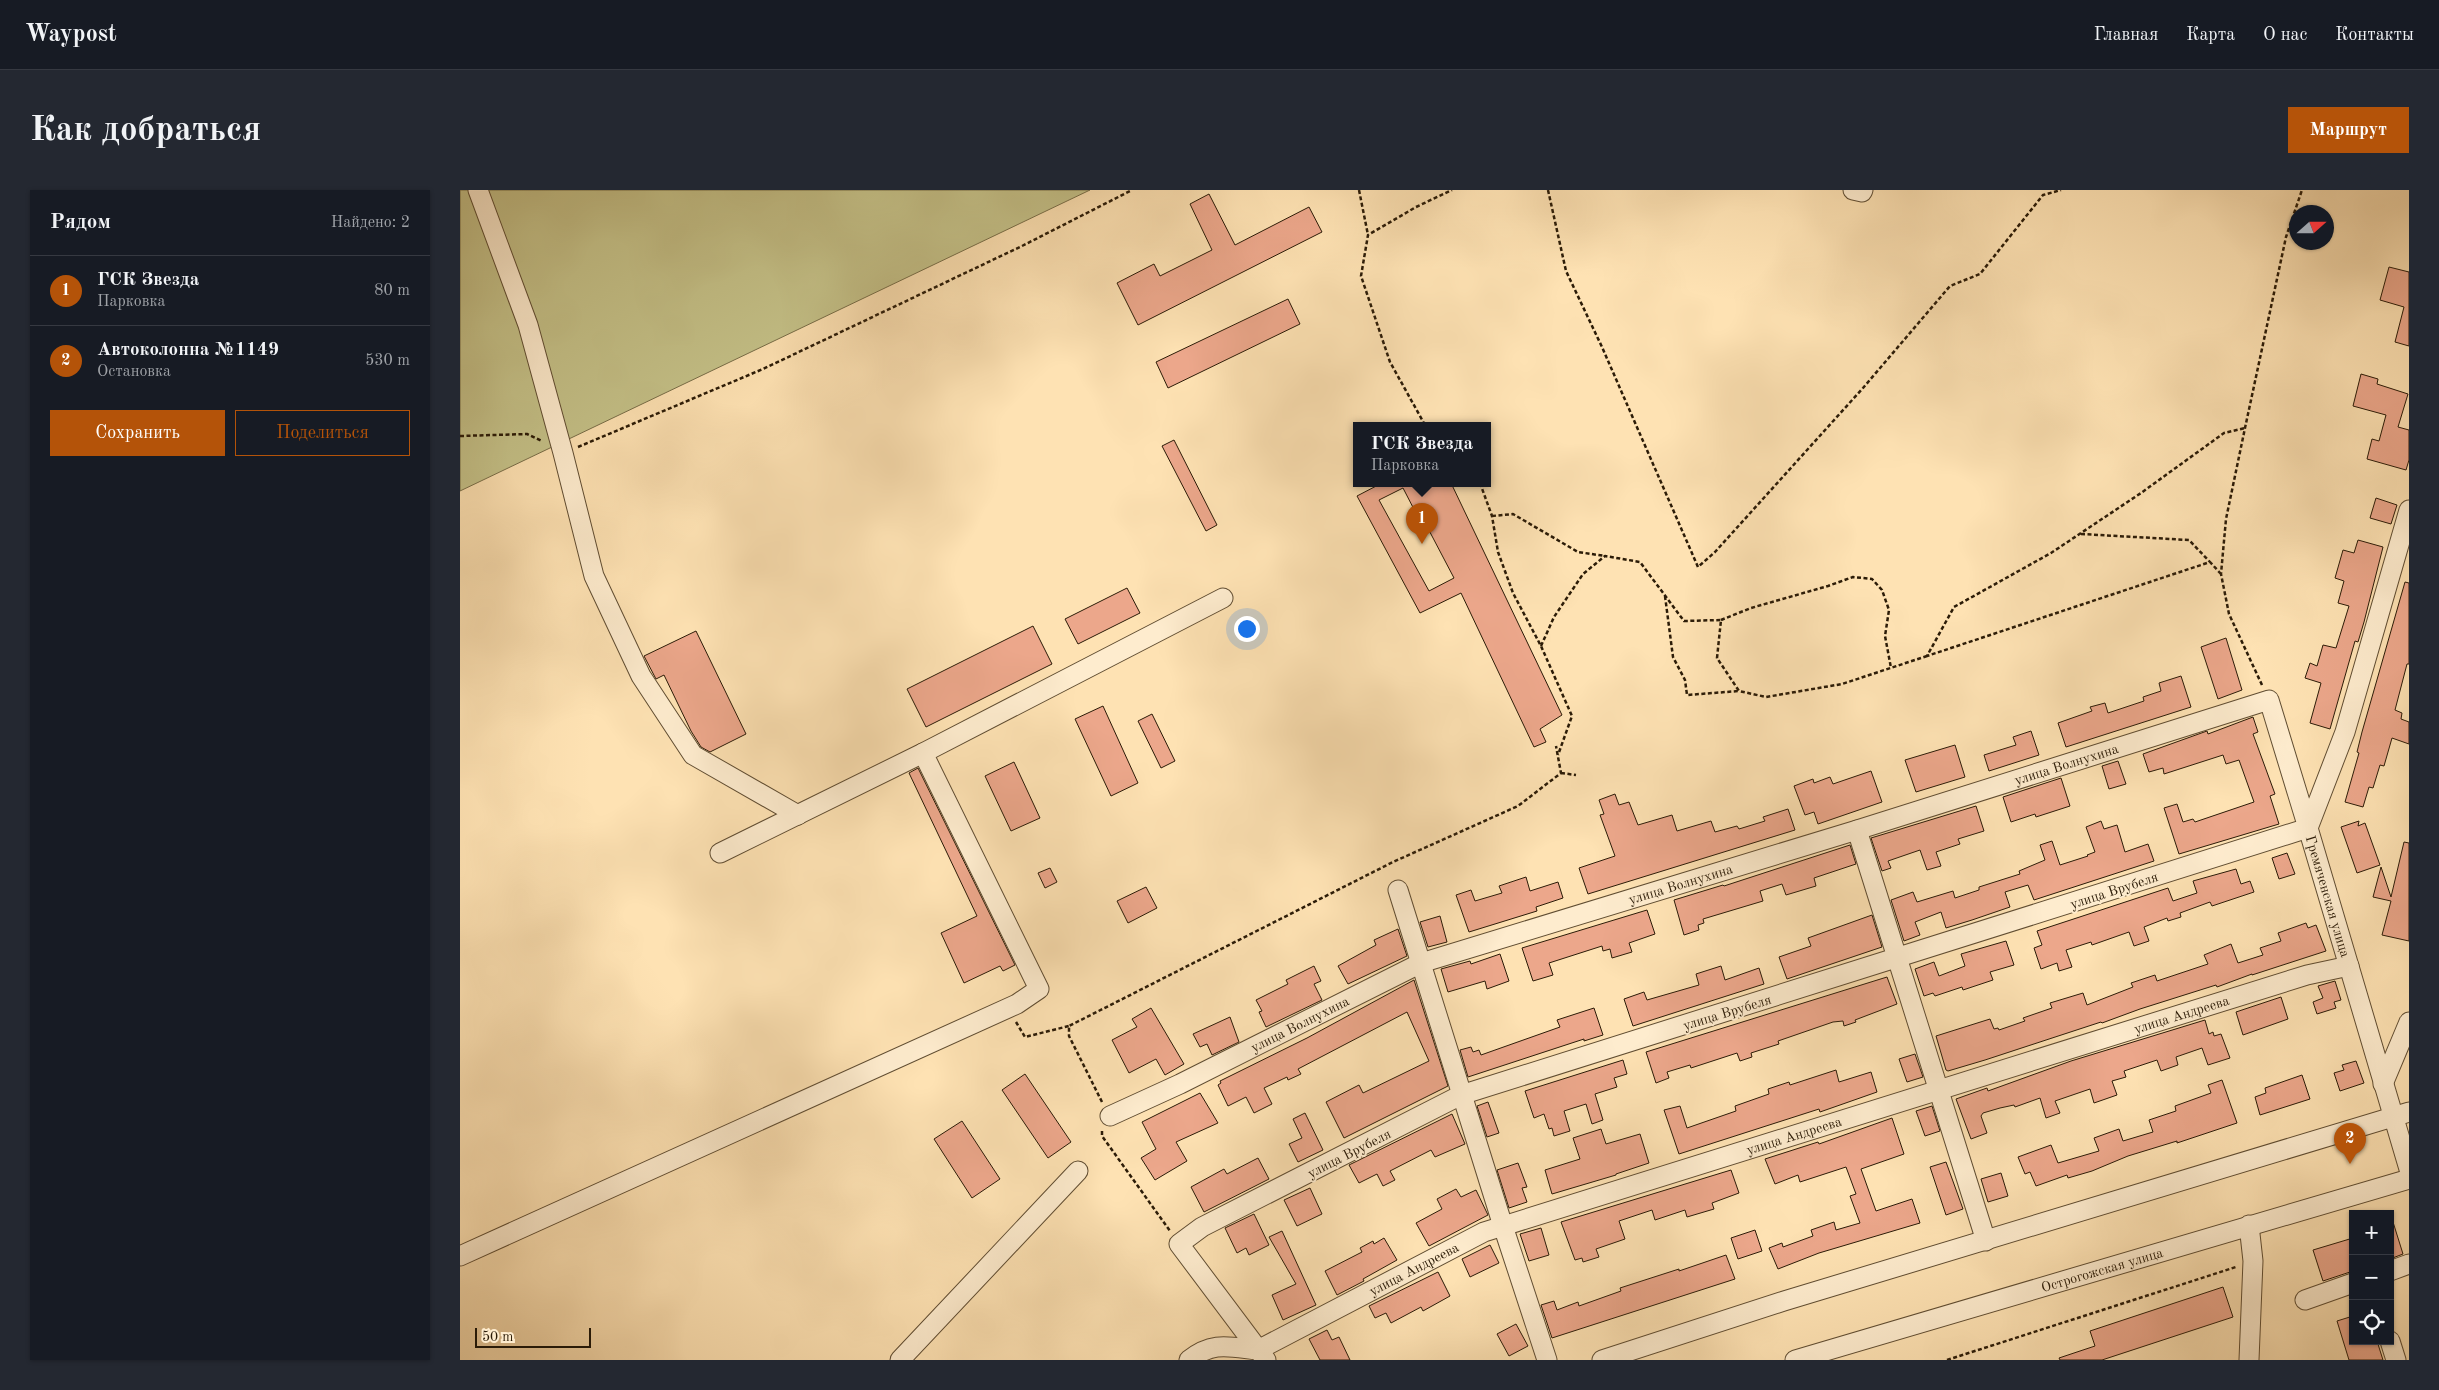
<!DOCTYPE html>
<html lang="ru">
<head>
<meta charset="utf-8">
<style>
  body { margin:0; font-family:"Old Standard TT",serif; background:#242831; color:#f1f3f6 }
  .controls { position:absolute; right:15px; bottom:15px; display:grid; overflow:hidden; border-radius:0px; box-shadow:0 1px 4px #0004 }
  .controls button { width:45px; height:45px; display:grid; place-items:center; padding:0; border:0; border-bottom:1px solid #363941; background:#171b24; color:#f1f3f6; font:25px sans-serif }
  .compass { position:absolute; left:1829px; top:15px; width:45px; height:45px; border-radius:50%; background:#171b24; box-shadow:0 1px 4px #0004; rotate:69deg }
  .scale { position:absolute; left:15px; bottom:12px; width:116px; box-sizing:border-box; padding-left:5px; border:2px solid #2b1b07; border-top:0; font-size:14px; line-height:18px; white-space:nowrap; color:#2b1b07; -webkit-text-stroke:4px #feecce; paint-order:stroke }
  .you { position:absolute; left:786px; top:438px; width:18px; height:18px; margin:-12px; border:4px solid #fff; border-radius:50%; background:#1a73e8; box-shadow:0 0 0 8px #1a73e833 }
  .badge { display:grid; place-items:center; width:32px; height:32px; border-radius:50%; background:#b45309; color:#fff; font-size:16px; font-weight:700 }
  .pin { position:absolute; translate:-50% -41px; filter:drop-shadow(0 1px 2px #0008) }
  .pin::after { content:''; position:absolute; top:26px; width:18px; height:15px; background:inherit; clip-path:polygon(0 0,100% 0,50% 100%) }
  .popup { position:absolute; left:893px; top:232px; width:138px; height:65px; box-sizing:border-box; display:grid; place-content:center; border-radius:0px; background:#171b24; filter:drop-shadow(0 1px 4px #0005); font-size:16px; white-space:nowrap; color:#9ea1a6 }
  .popup b { font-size:19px; color:#f1f3f6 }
  .popup::after { content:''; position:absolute; left:50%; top:100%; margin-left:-10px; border:10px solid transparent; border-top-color:#171b24 }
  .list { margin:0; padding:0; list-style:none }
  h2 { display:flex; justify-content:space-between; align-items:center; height:65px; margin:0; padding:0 20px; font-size:21px }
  h2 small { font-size:16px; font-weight:400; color:#9ea1a6 }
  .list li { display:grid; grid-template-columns:32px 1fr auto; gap:15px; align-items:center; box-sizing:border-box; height:70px; padding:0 20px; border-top:1px solid #363941 }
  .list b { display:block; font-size:19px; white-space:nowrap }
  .list p { margin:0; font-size:16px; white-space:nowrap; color:#9ea1a6 }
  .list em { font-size:16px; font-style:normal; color:#9ea1a6 }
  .actions { display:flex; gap:10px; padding:15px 20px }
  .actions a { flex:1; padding:11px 0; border:1px solid #b45309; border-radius:0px; text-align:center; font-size:18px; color:#b45309 }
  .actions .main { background:#b45309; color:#fff }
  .icon { flex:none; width:28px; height:28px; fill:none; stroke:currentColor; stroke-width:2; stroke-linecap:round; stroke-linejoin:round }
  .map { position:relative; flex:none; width:1949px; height:1170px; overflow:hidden; border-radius:0px }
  header { display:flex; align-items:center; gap:30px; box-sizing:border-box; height:70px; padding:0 25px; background:#171b24; border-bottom:1px solid #363941 }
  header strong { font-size:24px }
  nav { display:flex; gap:28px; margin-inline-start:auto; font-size:18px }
  .intro { display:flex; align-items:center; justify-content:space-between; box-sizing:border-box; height:120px; padding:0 30px }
  h1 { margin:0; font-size:35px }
  .button { padding:12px 22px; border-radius:0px; background:#b45309; color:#fff; font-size:18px; font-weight:700 }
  main { display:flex; gap:30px; padding:0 30px }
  aside { flex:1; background:#171b24; border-radius:0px; box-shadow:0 1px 4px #0004 }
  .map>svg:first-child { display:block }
  .green { fill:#c5c289; stroke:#786e48 }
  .building { fill:#eca78b; stroke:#2b1b07; fill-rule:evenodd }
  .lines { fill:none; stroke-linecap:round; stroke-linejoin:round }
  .minor-casing { stroke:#604d32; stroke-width:21 }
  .path { stroke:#2b1b07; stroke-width:2.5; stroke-dasharray:4 2.5; stroke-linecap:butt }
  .minor { stroke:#feecce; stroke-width:19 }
  .labels { text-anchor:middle; stroke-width:4; stroke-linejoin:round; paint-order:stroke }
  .street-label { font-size:14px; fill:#2b1b07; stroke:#feecce }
</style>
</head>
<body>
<header>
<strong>Waypost</strong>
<nav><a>Главная</a><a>Карта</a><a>О нас</a><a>Контакты</a></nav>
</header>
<div class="intro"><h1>Как добраться</h1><a class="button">Маршрут</a></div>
<main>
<aside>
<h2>Рядом<small>Найдено: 2</small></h2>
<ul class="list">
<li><span class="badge">1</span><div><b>ГСК Звезда</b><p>Парковка</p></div><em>80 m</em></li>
<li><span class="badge">2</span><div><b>Автоколонна №1149</b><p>Остановка</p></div><em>530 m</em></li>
</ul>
<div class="actions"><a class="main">Сохранить</a><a>Поделиться</a></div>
</aside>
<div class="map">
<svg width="1949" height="1170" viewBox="0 0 1949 1170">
  <rect width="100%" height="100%" fill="#fee2b3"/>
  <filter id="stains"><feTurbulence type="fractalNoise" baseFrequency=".004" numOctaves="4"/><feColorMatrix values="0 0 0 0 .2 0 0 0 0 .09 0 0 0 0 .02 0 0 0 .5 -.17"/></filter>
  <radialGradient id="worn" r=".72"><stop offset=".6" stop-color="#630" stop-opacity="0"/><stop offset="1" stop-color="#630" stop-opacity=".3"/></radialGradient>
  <!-- green -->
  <path class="green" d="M0 0H630L0 301Z"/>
  <!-- building -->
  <path class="building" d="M749 4 775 55 849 17 862 42 678 135 657 93 694 74 700 86 752 60 730 14Z
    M1929 77 1949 82V156L1935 152 1944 117 1920 110Z
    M828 109 840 134 708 198 696 172Z
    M1901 184 1918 189 1917 194 1948 204 1938 237 1949 240V270L1946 280 1907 269 1912 249 1919 251 1926 225 1893 216Z
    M714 250 757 335 746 341 702 256Z
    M922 293H991L1102 525 1080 539 1086 552 1074 557 1001 403 960 423 897 306ZM943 298 959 329 962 327 994 388 969 401 919 310Z
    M1916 308 1937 315 1931 334 1910 328Z
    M1898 350 1923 357 1904 432 1898 452 1895 451 1870 539 1850 533 1861 493 1845 488 1850 473 1857 476 1863 455 1876 458 1889 416 1878 413 1884 391 1875 388 1883 360 1894 363Z
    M1945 392 1949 393V474H1947L1935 520 1942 523 1941 529 1949 532V554L1932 548 1924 576 1920 575 1913 598 1909 597 1903 617 1885 612 1899 563 1897 562 1902 542Z
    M667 398 680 423 618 454 605 429Z
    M573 436 592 474 466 537 447 499Z
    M236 441 286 544 250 562 241 557 231 541 204 485 196 489 184 466Z
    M1766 448 1782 500 1758 509 1741 457Z
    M1721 486 1731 517 1606 557 1598 533 1632 521 1630 517 1645 513 1648 523 1684 511 1683 507 1701 501 1699 493Z
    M643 516 678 593 651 606 615 529Z
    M692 524 715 571 701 578 678 531Z
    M1793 527 1798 542 1793 544 1815 604 1810 606 1819 634 1719 664 1704 618 1717 614 1723 632 1733 629 1735 632 1794 612 1779 570 1766 574 1763 565 1704 584 1703 578 1689 582 1683 564 1747 541 1748 544Z
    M1571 541 1579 565 1529 581 1524 565 1556 555 1553 547Z
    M1495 555 1505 587 1456 602 1445 570Z
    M1658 571 1666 594 1649 599 1642 576Z
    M554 572 580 628 551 641 525 586Z
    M458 578 555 775 543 781 540 776 504 793 481 743 517 726 449 583Z
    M1411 581 1422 612 1358 634 1354 622 1345 625 1334 596 1353 589 1354 593 1370 587 1373 594Z
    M1601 588 1610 616 1576 627 1575 624 1551 632 1543 607Z
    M1155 604 1159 615 1169 612 1178 635 1212 625 1217 641 1251 631 1255 642 1277 636 1279 639 1305 631 1303 627 1328 619 1335 640 1128 704 1119 678 1155 666 1140 625 1144 624 1139 610Z
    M1516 616 1524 641 1498 649 1500 654 1476 662 1481 676 1467 680 1460 660 1428 671 1431 678 1422 681 1411 648Z
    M1641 631 1644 639 1657 635 1665 662 1688 654 1694 671 1574 710 1568 695 1545 702 1550 717 1512 730 1486 738 1481 722 1455 732 1460 745 1444 751 1431 710 1453 702 1457 712 1493 701 1495 708 1519 700V697L1560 684 1559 681 1585 670 1580 655 1592 651 1600 675 1628 666 1627 665 1635 662 1626 637Z
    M1899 631 1898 636 1905 633 1920 675 1897 683 1881 637Z
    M1944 652 1949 653V751L1922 745 1931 711 1913 707 1921 677 1931 707Z
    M1390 655 1396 674 1354 688 1356 696 1326 705 1322 694 1300 701 1303 711 1243 729 1244 733 1238 735 1239 740 1224 745 1214 710 1263 695 1264 696Z
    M1827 663 1835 684 1819 689 1812 668Z
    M590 678 597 692 585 698 578 683Z
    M1776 679 1781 694 1790 691 1794 702 1752 716 1750 712 1720 723 1721 727 1708 731 1707 728 1684 737 1689 751 1674 756 1669 742 1632 755 1631 752 1606 760 1612 777 1599 781 1597 773 1581 779 1574 758 1582 755 1577 741 1708 698 1713 711 1737 703 1733 691Z
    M1066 687 1070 701 1098 692 1103 708 1076 717 1077 721 1009 742 996 705 1011 700 1015 711 1042 703 1039 696Z
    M686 697 697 718 668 733 657 711Z
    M1187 720 1195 744 1169 753 1172 762 1152 768 1150 759 1143 761 1142 756 1089 773 1093 785 1073 791 1062 758Z
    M1412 725 1422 757 1327 789 1319 767 1351 756 1348 748Z
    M980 726 987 752 968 757 960 732Z
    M1846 733 1848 738 1856 735 1866 761 1792 785V784L1757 797 1756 795 1680 819 1642 833 1641 832 1525 870 1488 881 1486 880 1476 846 1530 829 1534 839 1538 838 1539 840 1565 831 1563 828 1592 818 1590 813 1623 803 1627 815 1673 797 1671 793 1695 785 1697 791 1748 774 1744 765 1771 754 1778 773 1803 765 1800 758 1821 751 1818 743Z
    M938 739 947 766 888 794 878 776 916 755 914 750Z
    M1546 751 1554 775 1530 782 1533 790 1503 800 1502 797 1475 806 1473 803 1464 806 1455 779 1474 772 1479 786 1505 776 1501 764Z
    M1040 764 1049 791 1027 799 1025 791 988 802 981 779 1010 771 1011 774Z
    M854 776 861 791 854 794 862 810 806 837 799 822 802 821 796 810 828 794 826 790Z
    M1261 776 1265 790 1299 778 1304 794 1173 836 1164 809 1184 802 1187 810 1239 795 1236 784Z
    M1427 787 1437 814 1395 830 1396 832 1384 836 1383 831 1373 832 1318 851 1319 854 1291 863 1292 867 1280 871 1277 863 1231 878 1230 875 1207 882 1209 888 1196 893 1186 862Z
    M954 790 988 896 884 948 866 912 899 895 903 903 969 871 947 822 838 879 841 884 828 890 827 887 804 898 812 914 794 923 786 907 768 916 758 895 761 893 760 891 847 848Z
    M1875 791 1881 810 1874 812 1876 818 1857 824 1853 812 1863 808 1858 796Z
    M1821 807 1828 829 1783 845 1776 822Z
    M691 818 724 874 705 885 696 869 669 883 652 850 677 837 672 829Z
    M1134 818 1143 845 1124 851V849L1008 887 1000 860 1011 857 1013 862 1019 860 1021 865 1100 837 1097 830Z
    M770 827 779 852 752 865 747 854 740 857 733 844Z
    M1745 830 1749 844 1753 842 1754 846 1761 844 1770 868 1748 875 1742 858 1716 867 1718 875 1701 881 1697 870 1664 881 1666 887 1652 891 1657 905 1634 913 1630 899 1595 911 1600 923 1586 928 1580 908 1555 917 1554 915 1540 918 1523 923 1521 926 1527 943 1511 949 1496 909 1527 898 1528 901 1611 871Z
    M1455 864 1463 887 1447 892 1439 869Z
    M1163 870 1167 884 1154 888 1157 897 1135 904 1143 930 1132 934 1126 914 1104 921 1110 941 1094 946 1092 938 1089 939 1084 924 1074 928 1065 901Z
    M1896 871 1904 893 1880 901 1874 883 1884 880 1882 875Z
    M1376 880 1379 892 1411 882 1417 902 1360 922 1359 919 1219 964 1204 920 1220 916 1227 938 1276 921 1275 916 1309 904 1308 899 1329 892 1330 895Z
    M565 884 611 952 588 968 542 900Z
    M1842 885 1850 909 1800 925 1795 907 1806 903 1805 898Z
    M1762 890 1777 933 1717 953V951L1668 966 1632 981 1608 988 1607 985 1576 996 1570 982 1565 984 1558 967 1591 955 1598 973 1639 961 1634 948 1659 939 1663 951 1693 942 1689 930 1716 921 1715 916 1751 903 1748 895Z
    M740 903 758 933 716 952 727 971 695 990 681 968 696 959 682 932Z
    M1028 912 1039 943 1027 947 1017 916Z
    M1472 916 1480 941 1465 946 1456 921Z
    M845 923 863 960 838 972 829 954 842 948 833 929Z
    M992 924 1005 954 975 967 971 960 930 981 935 990 923 996 917 984 899 993 889 975Z
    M1432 928 1444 964 1401 979 1416 1021 1452 1009 1460 1033 1359 1063 1318 1079 1309 1058 1322 1053 1323 1057 1353 1046 1351 1040 1374 1032 1376 1040 1400 1033 1390 1006 1396 1004 1386 977 1340 992 1338 985 1315 994 1305 969 1358 952 1359 954Z
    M502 931 540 989 512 1008 474 949Z
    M1141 939 1146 954 1180 944 1189 973 1156 984V985L1092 1004 1085 980 1120 969 1113 948Z
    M798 968 809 989 744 1022 731 997 764 979 767 984Z
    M1486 972 1503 1019 1486 1025 1470 977Z
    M1058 973 1067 997 1062 998 1067 1012 1049 1018 1037 980Z
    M1271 980 1279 1003 1252 1013 1254 1019 1227 1027 1225 1020 1195 1030 1192 1020 1159 1031 1165 1049 1136 1059 1139 1067 1123 1072 1122 1068 1115 1070 1101 1032Z
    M1541 983 1548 1006 1528 1012 1521 989Z
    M850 998 862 1024 837 1036 824 1010Z
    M996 999 1001 1007 1016 1000 1028 1025 969 1056 956 1033 982 1019 977 1009Z
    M794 1024 809 1055 789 1065 786 1058 777 1063 765 1038Z
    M1930 1032H1933L1943 1064 1930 1069Z
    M1081 1038 1089 1065 1069 1071 1060 1044Z
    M1295 1040 1302 1061 1278 1069 1271 1048Z
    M822 1041 856 1115 823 1130 812 1105 836 1094 809 1047Z
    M924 1048 937 1070 903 1089 904 1091 877 1105 865 1081 902 1062 900 1058 913 1051 914 1054Z
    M1893 1048V1081L1863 1091 1853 1060Z
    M1030 1055 1039 1073 1010 1087 1002 1069Z
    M1266 1065 1275 1089 1092 1148 1081 1115 1094 1111 1097 1120 1118 1112 1119 1116 1161 1101 1160 1098 1219 1079V1081Z
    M978 1082 990 1106 963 1121 961 1117 931 1133 926 1123 915 1128 909 1116Z
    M1763 1097 1773 1127 1642 1170H1600L1599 1168 1635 1156 1630 1141Z
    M1893 1126V1151H1917L1923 1170H1889L1877 1131Z
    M1056 1134 1068 1156 1049 1166 1037 1144Z
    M867 1140 872 1150 879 1147 890 1170H860L849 1149Z"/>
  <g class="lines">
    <!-- minor casing -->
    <g class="minor-casing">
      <g id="minor">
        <path d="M18 0 68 135 103 263 134 386 181 486 233 565 338 625"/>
        <path d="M1393 0 1402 2 1403 0"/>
        <path id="s1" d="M1949 320 1885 542 1848 638 1949 979"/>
        <path d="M1397 640 1526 1051"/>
        <path d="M260 663 463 563"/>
        <path d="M938 700 1043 1036 1087 1170"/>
        <path d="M1923 894 1949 832"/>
        <path id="s2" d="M650 926 720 894 961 773 1397 640 1809 510 1848 638 1001 905 742 1037 719 1054 806 1170"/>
        <path d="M0 1066 557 814 579 799 463 563 763 408"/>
        <path d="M1930 1081 1949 1074"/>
        <path d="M1845 1110 1893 1093"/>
        <path d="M1930 1151 1936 1170"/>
        <path d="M440 1170 618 981"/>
        <path id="s3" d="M729 1170C753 1151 769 1157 798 1160L1024 1042 1847 785 1889 776"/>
        <path d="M1142 1170 1324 1111 1949 922"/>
        <path id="s4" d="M1335 1170 1949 989"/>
        <path d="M1789 1170 1793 1071 1789 1035"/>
      </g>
    </g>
    <!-- path -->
    <path class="path" d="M899 0 908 45
      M1088 0 1106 81 1142 157 1238 377 1255 362 1403 198 1490 96 1520 84 1583 5 1601 0
      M965 235 930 172 901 86 908 45 956 17 992 0
      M0 246 67 244 82 251
      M118 257 303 179 562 56 672 0
      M1020 293 1032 326 1038 362 1053 403 1081 456 1112 526 1098 565
      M1032 326 1053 324 1118 362 1145 366
      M1621 344 1729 350 1750 372
      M1761 384 1750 372 1467 466 1494 417 1591 363 1681 303 1764 243 1785 238
      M1205 406 1213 467 1225 490 1227 505 1279 501
      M1261 430 1291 418 1368 396 1393 387 1412 389 1422 400 1429 420 1425 446 1431 478
      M1081 456 1094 427 1123 384 1145 366 1180 372 1224 431 1261 430 1257 468 1279 501 1306 507 1382 494 1467 466
      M1802 495 1769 424 1761 384 1766 329 1785 238 1826 47 1842 0
      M1101 583 1116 585
      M556 832 565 847 609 836
      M642 912 609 846V836L933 672 1058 616 1101 583 1096 556
      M642 941V946L710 1041
      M1487 1170 1776 1077"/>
    <!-- minor -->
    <use href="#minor" class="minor"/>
  </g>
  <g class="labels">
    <!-- street labels -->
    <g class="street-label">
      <text dy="5" stroke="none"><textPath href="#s2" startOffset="1022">улица Волнухина</textPath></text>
      <text dy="5" stroke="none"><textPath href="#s2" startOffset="618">улица Волнухина</textPath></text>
      <text transform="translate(1654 700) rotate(-18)" y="5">улица Врубеля</text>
      <text dy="5" stroke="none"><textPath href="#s1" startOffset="405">Гремяченская улица</textPath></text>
      <text transform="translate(1267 822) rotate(-17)" y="5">улица Врубеля</text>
      <text dy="5" stroke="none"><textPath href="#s3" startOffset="1058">улица Андреева</textPath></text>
      <text dy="5" stroke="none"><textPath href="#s2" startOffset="211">улица Волнухина</textPath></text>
      <text dy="5" stroke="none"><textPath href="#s3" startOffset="652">улица Андреева</textPath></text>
      <text transform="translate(889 963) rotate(-27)" y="5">улица Врубеля</text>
      <text dy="5" stroke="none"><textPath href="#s3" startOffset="248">улица Андреева</textPath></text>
      <text dy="5" stroke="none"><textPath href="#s4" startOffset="320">Острогожская улица</textPath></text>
    </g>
  </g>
  <rect width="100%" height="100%" filter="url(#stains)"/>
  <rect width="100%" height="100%" fill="url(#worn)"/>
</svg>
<div class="controls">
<button>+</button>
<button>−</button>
<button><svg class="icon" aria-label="locate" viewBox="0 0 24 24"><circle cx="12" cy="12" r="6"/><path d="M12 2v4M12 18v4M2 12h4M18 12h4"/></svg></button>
</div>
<svg class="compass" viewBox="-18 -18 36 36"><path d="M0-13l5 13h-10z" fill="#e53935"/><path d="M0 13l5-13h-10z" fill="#9ea1a6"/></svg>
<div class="scale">50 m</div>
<div class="you"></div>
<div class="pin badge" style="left:962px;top:354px">1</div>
<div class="popup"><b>ГСК Звезда</b>Парковка</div>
<div class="pin badge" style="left:1890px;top:974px">2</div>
</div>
</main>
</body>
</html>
